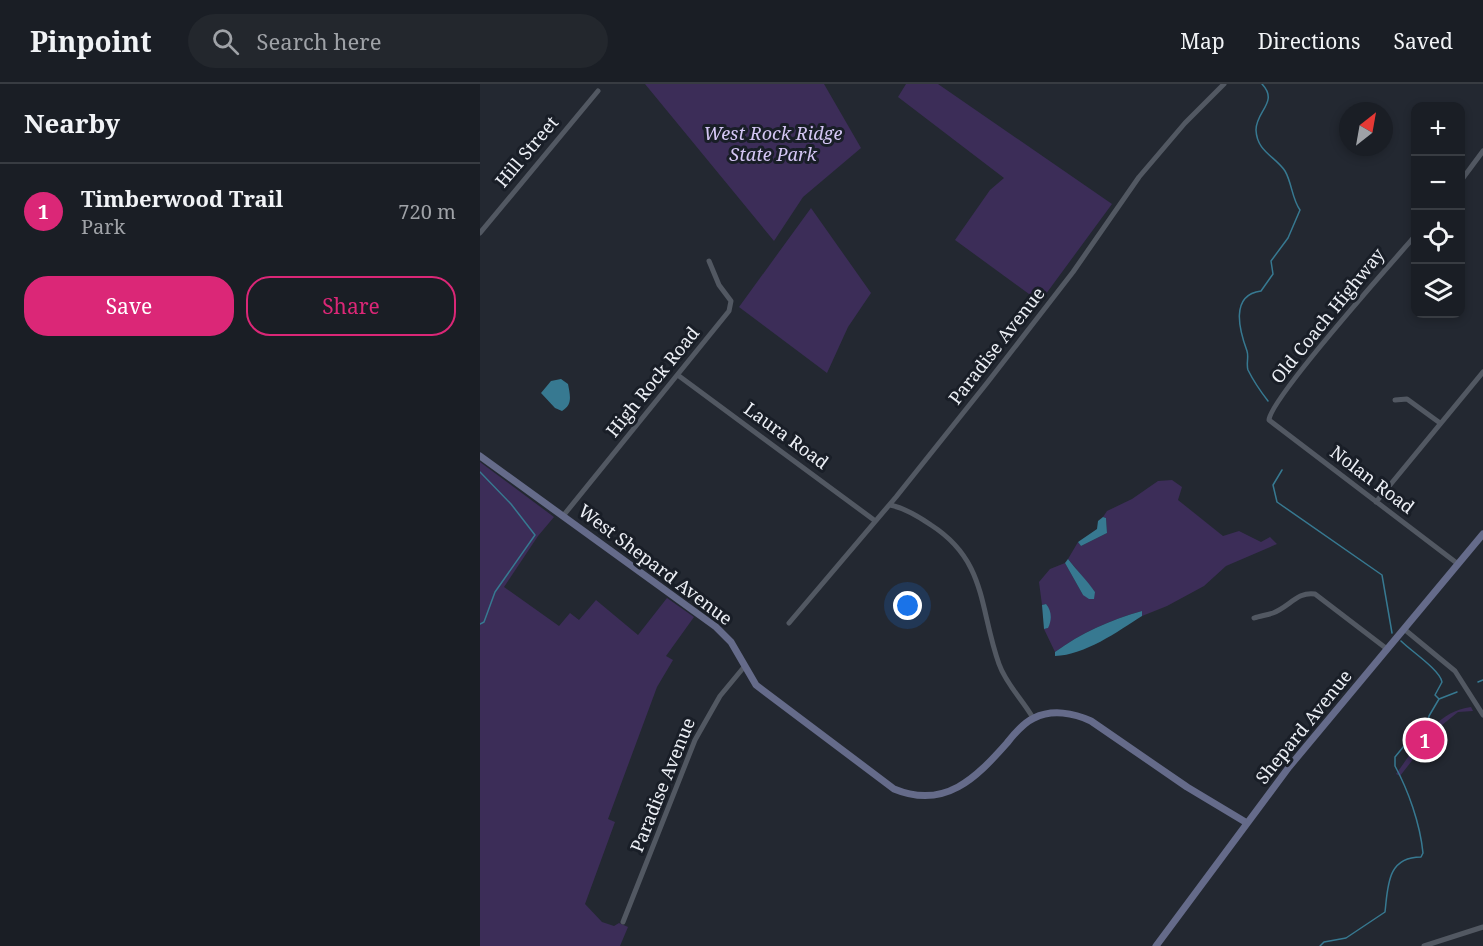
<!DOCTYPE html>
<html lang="en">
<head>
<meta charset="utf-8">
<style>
  body { margin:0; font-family:"Noto Serif",serif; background:#23272d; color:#f1f3f6 }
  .controls { position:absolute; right:18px; top:18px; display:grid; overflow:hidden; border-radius:12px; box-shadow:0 3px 9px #0003 }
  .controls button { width:54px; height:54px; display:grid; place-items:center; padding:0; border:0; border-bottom:2px solid #383c42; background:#1a1e25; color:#f1f3f6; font:30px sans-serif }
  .compass { position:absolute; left:859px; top:18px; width:54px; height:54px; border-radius:50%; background:#1a1e25; box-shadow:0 3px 9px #0003; rotate:31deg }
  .you { position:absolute; left:428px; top:522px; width:21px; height:21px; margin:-15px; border:4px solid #fff; border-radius:50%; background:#1a73e8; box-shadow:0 0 0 9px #1a73e833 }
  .badge { display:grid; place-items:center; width:39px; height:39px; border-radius:50%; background:#db2777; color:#fff; font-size:20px; font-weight:700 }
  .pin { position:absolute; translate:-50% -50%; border:3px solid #fff; box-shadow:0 2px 6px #0006 }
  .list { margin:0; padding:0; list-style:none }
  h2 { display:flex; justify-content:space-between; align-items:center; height:78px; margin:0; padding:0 24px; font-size:26px }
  h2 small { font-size:20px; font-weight:400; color:#9fa2a7 }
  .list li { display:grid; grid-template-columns:39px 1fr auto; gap:18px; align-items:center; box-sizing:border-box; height:96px; padding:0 24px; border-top:2px solid #383c42 }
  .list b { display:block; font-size:22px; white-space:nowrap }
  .list p { margin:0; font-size:20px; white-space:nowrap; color:#9fa2a7 }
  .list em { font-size:20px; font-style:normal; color:#9fa2a7 }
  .actions { display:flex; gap:12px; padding:18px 24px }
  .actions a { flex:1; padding:14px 0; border:2px solid #db2777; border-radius:24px; text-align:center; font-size:21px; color:#db2777 }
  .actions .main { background:#db2777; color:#fff }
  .icon { flex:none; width:33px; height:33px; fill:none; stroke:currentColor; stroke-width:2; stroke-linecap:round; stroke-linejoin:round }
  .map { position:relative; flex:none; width:1003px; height:862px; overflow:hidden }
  header { display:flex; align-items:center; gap:36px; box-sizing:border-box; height:84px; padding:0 30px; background:#1a1e25; border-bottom:2px solid #383c42 }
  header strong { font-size:28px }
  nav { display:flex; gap:33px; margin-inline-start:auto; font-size:21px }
  .search { width:420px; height:54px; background:#23272d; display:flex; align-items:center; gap:15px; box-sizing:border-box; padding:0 21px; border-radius:33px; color:#9fa2a7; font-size:22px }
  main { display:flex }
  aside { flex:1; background:#1a1e25 }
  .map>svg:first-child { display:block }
  .green { fill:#3c2d58 }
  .water { fill:#377991 }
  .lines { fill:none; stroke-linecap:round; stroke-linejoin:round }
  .stream { stroke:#377991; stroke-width:1.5 }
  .street { stroke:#525862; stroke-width:5 }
  .secondary { stroke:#656b8a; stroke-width:7 }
  .labels { text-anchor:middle; stroke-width:6; stroke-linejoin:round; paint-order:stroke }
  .park-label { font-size:18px; font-style:italic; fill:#d4c6f4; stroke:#191e27 }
  .street-label { font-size:18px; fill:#eceff5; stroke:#191e27 }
</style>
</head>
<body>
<header>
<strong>Pinpoint</strong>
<div class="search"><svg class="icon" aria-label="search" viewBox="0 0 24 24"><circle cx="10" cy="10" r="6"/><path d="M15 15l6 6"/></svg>Search here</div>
<nav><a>Map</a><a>Directions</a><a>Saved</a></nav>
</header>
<main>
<aside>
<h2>Nearby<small></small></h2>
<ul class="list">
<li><span class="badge">1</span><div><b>Timberwood Trail</b><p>Park</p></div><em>720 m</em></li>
</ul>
<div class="actions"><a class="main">Save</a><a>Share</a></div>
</aside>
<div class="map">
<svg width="1003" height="862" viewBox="0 0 1003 862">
  <rect width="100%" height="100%" fill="#232831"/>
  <!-- green -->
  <path class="green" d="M165 0H344L381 64 323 113 294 157Z
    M426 0H458L632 120 560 218 475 156 510 106 524 94 418 13Z
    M331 124 391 209 368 243 347 289 259 223Z
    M0 378 74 433 58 452 24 503 79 542 90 529 99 536 116 516 158 551 187 514 214 533 186 572 193 576 177 603 128 735 135 738 105 820 122 838 134 842 139 839 148 843 140 862H0Z
    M692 396 702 403 698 416 743 452 759 447 781 458 790 453 797 460 746 482 724 502 687 522 662 532V527C630 536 601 549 575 568L564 545 568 544 566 520 562 521 559 498 570 485 585 479 603 511 615 508 588 475 598 458 601 462 627 449 626 434 623 433 627 427 652 415 678 397Z
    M991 623 993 627 978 628 956 646 920 692 916 690C936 663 956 627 991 623Z"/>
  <!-- water -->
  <path class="water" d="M81 295 88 300C90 311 93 321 82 327L75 324 61 309 71 297Z
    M623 433 626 434 627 449 601 462 598 458 617 445 618 437Z
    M588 475C597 487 607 496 615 508L614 515H609L603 511 585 479Z
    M566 520C572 527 572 536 568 544L564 545 562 521Z
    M662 527V532C637 548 605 571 575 572V568C601 549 630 536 662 527Z"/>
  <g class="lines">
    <!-- stream -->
    <path class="stream" d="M782 0C799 18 776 27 776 46 777 68 795 72 805 87 812 99 812 115 820 126L808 154 791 177 793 190 781 207C749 211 760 248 767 267 769 273 766 280 768 286 773 296 781 308 788 317
      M802 386 793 401 797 418 902 491 912 549
      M0 388 31 420 55 451 15 508 4 538 0 540
      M998 598 1003 596
      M959 615 977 608
      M840 862 844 858 866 854 905 828C908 802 907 773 941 773L943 769C940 739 928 706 915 682V673L924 662 934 661 947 646 949 632 959 615 955 611 962 598C960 586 931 567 921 557"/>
    <!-- street -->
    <path class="street" d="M980 98 1003 67
      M0 149 118 7
      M936 151C914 176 790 315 789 336L978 480
      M199 292 394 436
      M915 316 927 315 960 339
      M896 418 1003 288
      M410 421C424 424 438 432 451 441 507 477 499 524 519 580 526 600 542 615 553 634
      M83 432 249 227 251 217 239 201 229 177
      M774 534C780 532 787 531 793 529 809 523 818 507 835 510L907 565
      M309 539 416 413 507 299 593 188 659 93 705 39 744 0
      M924 545 975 587 1003 631
      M143 838 215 656 240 612 264 583
      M944 862 1003 843"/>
    <!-- secondary -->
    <path class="secondary" d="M0 372 236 543 251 558 276 601 414 705C465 726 496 694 527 659 534 650 543 639 554 634 572 625 594 629 611 637L707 703 767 739
      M676 862 809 683 1003 450"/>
  </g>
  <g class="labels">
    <!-- park labels -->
    <g class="park-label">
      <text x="293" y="56">West Rock Ridge<tspan x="293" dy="21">State Park</tspan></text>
    </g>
    <!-- street labels -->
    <g class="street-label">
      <text transform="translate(47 68) rotate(-50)" y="6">Hill Street</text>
      <text transform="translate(848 232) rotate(-51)" y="6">Old Coach Highway</text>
      <text transform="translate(517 262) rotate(-52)" y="6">Paradise Avenue</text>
      <text transform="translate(173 298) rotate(-51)" y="6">High Rock Road</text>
      <text transform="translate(306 352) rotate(36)" y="6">Laura Road</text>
      <text transform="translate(892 396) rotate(37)" y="6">Nolan Road</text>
      <text transform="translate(175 481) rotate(37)" y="6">West Shepard Avenue</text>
      <text transform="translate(824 643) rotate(-51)" y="6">Shepard Avenue</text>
      <text transform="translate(183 701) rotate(-68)" y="6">Paradise Avenue</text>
    </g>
  </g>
</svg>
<div class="controls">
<button>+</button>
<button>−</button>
<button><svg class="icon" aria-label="locate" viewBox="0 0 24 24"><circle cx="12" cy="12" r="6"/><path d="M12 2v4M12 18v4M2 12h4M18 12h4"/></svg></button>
<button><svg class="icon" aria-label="layers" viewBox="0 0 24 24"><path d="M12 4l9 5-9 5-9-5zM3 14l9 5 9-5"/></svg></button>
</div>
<svg class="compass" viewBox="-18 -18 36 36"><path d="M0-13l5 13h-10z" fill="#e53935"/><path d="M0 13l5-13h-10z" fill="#9fa2a7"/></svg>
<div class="you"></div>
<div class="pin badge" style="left:945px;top:656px">1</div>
</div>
</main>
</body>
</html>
